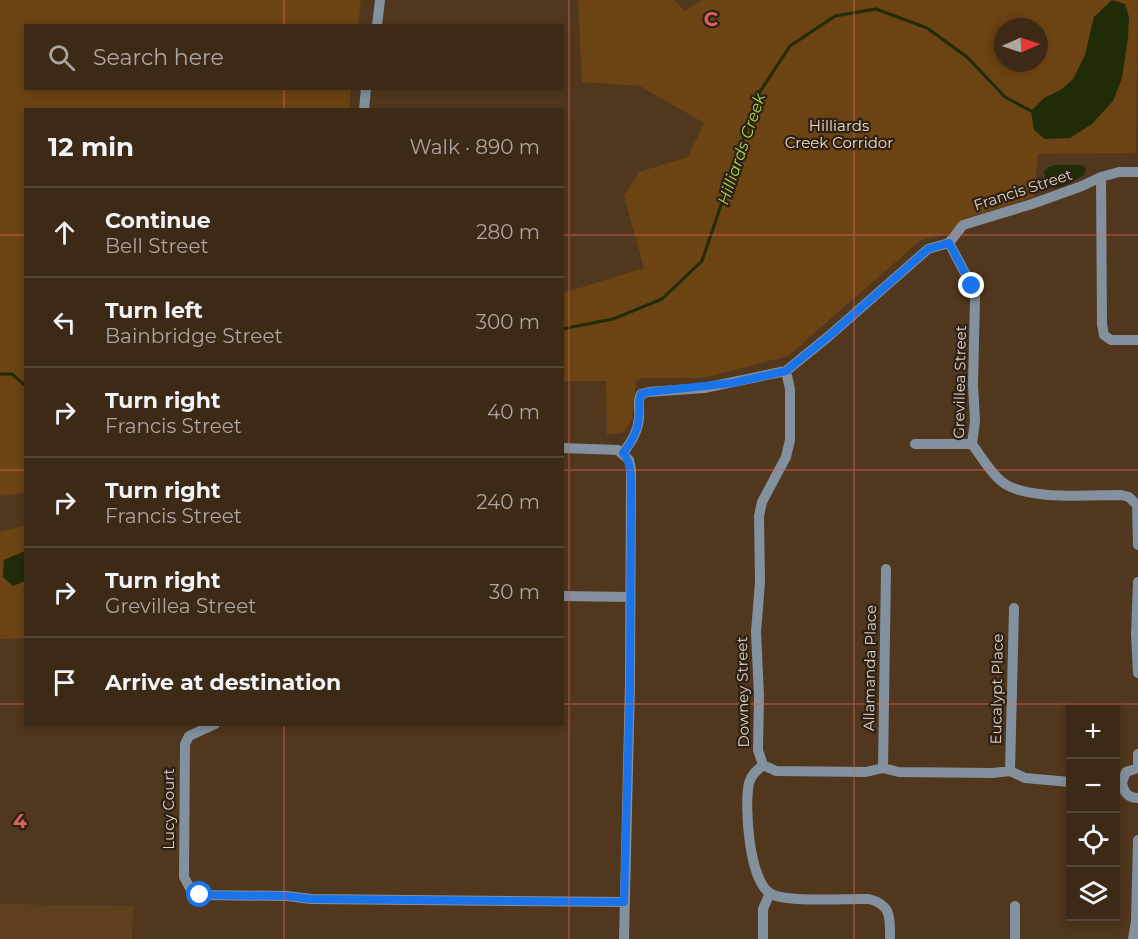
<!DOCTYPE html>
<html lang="en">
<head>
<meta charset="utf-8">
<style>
  body { margin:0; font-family:Montserrat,sans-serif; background:#43311f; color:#f1f3f6 }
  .controls { position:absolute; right:18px; bottom:18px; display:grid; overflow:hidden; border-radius:0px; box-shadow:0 3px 9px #0003 }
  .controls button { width:54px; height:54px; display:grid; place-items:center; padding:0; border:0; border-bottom:2px solid #554535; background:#3c2916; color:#f1f3f6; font:30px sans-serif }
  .compass { position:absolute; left:994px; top:18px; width:54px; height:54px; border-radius:50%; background:#3c2916; box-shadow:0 3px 9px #0003; rotate:87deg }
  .stop { position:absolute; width:18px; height:18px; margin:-14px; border:4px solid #1a73e8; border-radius:50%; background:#fff }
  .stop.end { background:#1a73e8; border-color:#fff; box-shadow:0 2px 6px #0008 }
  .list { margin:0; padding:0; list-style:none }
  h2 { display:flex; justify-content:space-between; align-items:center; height:78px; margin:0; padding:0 24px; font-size:26px }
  h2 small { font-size:20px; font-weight:400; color:#aca6a1 }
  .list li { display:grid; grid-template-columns:39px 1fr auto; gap:18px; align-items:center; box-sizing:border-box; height:90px; padding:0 24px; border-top:2px solid #554535 }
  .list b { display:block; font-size:22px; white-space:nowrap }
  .list p { margin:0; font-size:20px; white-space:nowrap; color:#aca6a1 }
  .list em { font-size:20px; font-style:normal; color:#aca6a1 }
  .icon { flex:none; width:33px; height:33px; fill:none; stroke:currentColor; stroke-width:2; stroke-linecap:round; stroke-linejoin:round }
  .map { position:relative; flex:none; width:1138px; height:939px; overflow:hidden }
  .search { position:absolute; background:#3c2916; box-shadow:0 3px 9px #0003; left:24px; top:24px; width:540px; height:66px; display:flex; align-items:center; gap:15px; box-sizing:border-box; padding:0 21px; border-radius:0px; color:#aca6a1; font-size:22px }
  .panel { position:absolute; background:#3c2916; box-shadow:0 3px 9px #0003; left:24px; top:108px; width:540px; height:618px; border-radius:0px }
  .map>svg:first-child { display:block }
  .built { fill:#5e401f }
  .green { fill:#6c4313; fill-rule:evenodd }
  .water { fill:#202c08 }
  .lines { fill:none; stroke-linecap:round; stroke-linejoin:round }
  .stream { stroke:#202c08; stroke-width:3 }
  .minor { stroke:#83909d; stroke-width:10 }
  .route { stroke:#1a73e8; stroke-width:8 }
  .grid { fill:none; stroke:#da635e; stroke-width:1.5; stroke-opacity:0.55 }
  .labels { text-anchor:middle; stroke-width:4.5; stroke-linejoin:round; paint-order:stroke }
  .park-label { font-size:15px; fill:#efdac6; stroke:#2d2116 }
  .street-label { font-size:15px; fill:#e1d1c2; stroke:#2d2116 }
  .water-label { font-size:16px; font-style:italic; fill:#a8d849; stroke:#2d2116 }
  .grid-label { font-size:20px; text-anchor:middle; font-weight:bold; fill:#da635e; stroke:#2d2116; stroke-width:4.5; stroke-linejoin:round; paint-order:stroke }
</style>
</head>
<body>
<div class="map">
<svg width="1138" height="939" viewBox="0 0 1138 939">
  <rect width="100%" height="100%" fill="#50371d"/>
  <!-- built -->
  <path class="built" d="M0 904 133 906 132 939H0Z"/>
  <!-- green -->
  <path class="green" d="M0 0H361L358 25 26 26V88L351 89 349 109 26 110 25 493 0 496Z
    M578 0H674L685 11 702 0H1138L1136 153 1038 154 1034 197 963 219 949 234 921 240 788 356 704 378H643L636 381 632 419 624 432 607 435 606 381H563V293L644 268 624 196 639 172 688 157 704 123 640 86 582 82ZM1003 27H1039V63H1003Z
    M25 526V551L4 560 3 577 13 586 25 581V638L0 639V531Z"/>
  <!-- water -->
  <path class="water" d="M1112 0 1125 4 1129 17 1128 38 1122 78 1113 101 1092 124 1070 138 1045 139 1034 130 1031 111 1044 98 1062 89 1073 79 1085 55 1094 17Z
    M1055 165H1082L1086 168 1084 175C1073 181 1059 192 1047 186L1044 171 1048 167Z
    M25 551V581L13 586 3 577 4 560Z"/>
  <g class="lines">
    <!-- stream -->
    <path class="stream" d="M562 329 613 319 662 299 702 261 759 93 790 46 835 16 876 9 927 28 967 57 1005 97 1031 111H1035
      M0 374H12L26 386"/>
    <!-- minor -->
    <path class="minor" d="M377 26 380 0
      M364 110 366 88
      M1101 177 1102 324 1104 335 1111 340H1138
      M949 243 972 286 975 298 973 385 975 421 972 444C981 456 989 471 1001 481 1024 501 1090 495 1121 495L1129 497 1137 505 1138 545
      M786 371 790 389V440L786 457 762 502 759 516 760 582 756 632 759 696 758 750 763 765C757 770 751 775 749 783 744 806 749 882 771 894 789 903 847 898 869 899 892 905 890 918 890 939
      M915 444H972
      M562 448 618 450 629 460 631 469 630 683 624 939
      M623 453C631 442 638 432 639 418 640 410 637 402 641 394L649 392 704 388 786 371 829 336 928 249 949 243 963 225 1032 204 1082 186 1101 177 1119 172H1138
      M1138 582 1136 634 1138 673
      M562 596 630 597
      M215 724 189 736 185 744 184 877 191 890 200 895 287 896 311 899 624 902
      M763 765 776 771 866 772 883 768 899 772 993 773 1010 771 1025 778 1070 782
      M883 768 886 569
      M1138 768 1126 772 1122 782C1123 792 1128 798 1138 798
      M1138 768V754
      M1010 771 1014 608
      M763 939V909L770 893
      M1015 939V906
      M1133 939 1136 921 1138 840"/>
  </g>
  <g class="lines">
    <!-- route -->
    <path class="route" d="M200 895 287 896 311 899 624 902 630 683 631 490C631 476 632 464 623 453 631 443 638 432 639 418 640 410 638 402 641 394L649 392 732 383 786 371 829 336 928 249 949 243 972 286"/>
  </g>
  <!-- grid -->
  <path class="grid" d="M284 0V26M569 0V939M854 0V939M284 88V110M0 235H26M562 235H1138M0 470H26M562 470H1138M0 704H26M562 704H1138M284 724V939"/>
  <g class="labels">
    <!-- park labels -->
    <g class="park-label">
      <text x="839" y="131">Hilliards<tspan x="839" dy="17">Creek Corridor</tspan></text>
    </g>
    <!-- street labels -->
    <g class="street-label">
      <text transform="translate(1023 190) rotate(-18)" y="5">Francis Street</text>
      <text transform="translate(960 382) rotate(-89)" y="5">Grevillea Street</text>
      <text transform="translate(870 668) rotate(-89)" y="5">Allamanda Place</text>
      <text transform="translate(997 689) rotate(-89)" y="5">Eucalypt Place</text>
      <text transform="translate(743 692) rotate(-91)" y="5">Downey Street</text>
      <text transform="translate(169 809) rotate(-90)" y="5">Lucy Court</text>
    </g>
    <!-- water labels -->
    <g class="water-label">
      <text transform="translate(741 149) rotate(-71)" y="6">Hilliards Creek</text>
    </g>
  </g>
  <g class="grid-label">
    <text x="711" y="26">C</text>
    <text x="20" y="828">4</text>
  </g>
</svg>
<div class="controls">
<button>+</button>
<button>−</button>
<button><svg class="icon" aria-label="locate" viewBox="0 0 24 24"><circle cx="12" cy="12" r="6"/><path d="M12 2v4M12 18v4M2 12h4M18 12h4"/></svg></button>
<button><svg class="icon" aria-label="layers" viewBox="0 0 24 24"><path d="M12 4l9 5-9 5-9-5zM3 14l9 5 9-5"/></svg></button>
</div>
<svg class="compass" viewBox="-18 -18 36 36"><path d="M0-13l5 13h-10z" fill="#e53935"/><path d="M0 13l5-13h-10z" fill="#aca6a1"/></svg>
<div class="stop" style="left:200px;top:895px"></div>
<div class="stop end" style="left:972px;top:286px"></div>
<div class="search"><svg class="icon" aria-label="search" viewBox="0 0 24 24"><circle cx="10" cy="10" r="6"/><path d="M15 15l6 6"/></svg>Search here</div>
<section class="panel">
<h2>12 min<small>Walk · 890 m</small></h2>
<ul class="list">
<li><svg class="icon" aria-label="ahead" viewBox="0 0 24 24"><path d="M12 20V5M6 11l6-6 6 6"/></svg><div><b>Continue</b><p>Bell Street</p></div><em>280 m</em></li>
<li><svg class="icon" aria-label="left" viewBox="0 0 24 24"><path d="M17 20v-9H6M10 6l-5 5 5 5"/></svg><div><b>Turn left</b><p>Bainbridge Street</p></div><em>300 m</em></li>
<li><svg class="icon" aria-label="right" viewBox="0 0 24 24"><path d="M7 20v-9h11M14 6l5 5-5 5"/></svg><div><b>Turn right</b><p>Francis Street</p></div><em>40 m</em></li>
<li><svg class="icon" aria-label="right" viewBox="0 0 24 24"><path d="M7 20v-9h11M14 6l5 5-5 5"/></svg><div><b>Turn right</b><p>Francis Street</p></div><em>240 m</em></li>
<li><svg class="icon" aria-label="right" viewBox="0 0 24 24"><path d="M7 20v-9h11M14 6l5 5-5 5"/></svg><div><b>Turn right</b><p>Grevillea Street</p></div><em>30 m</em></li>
<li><svg class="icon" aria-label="arrive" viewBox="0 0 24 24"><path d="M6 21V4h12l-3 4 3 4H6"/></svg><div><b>Arrive at destination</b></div></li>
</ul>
</section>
</div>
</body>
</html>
